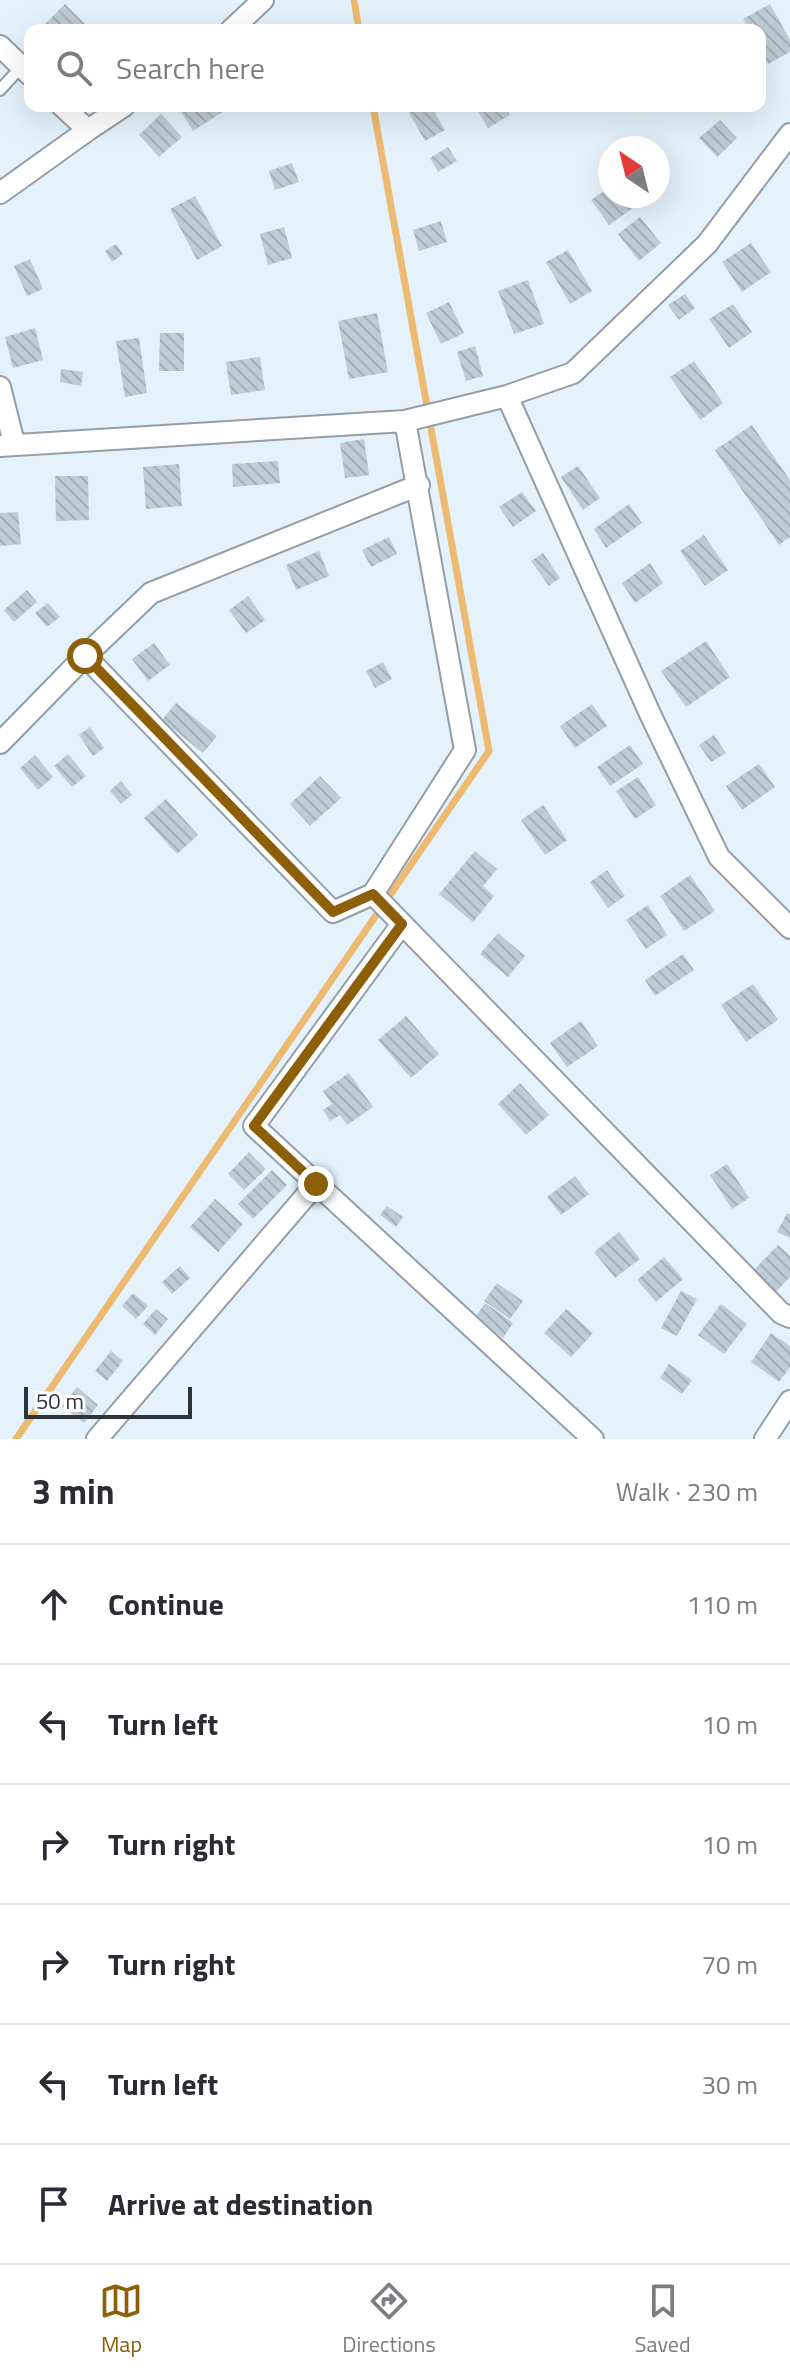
<!DOCTYPE html>
<html lang="en">
<head>
<meta charset="utf-8">
<style>
  body { margin:0; font-family:"Titillium Web",sans-serif; background:#f7f7f7; color:#2b2b33 }
  .compass { position:absolute; left:598px; top:136px; width:72px; height:72px; border-radius:50%; background:#fff; box-shadow:0 8px 32px #0002; rotate:325deg }
  .scale { position:absolute; left:24px; bottom:20px; width:168px; box-sizing:border-box; padding-left:8px; border:4px solid #2f3438; border-top:0; font-size:22px; line-height:28px; white-space:nowrap; color:#2f3438; -webkit-text-stroke:6px #fff; paint-order:stroke }
  .stop { position:absolute; width:24px; height:24px; margin:-18px; border:6px solid #8e5f09; border-radius:50%; background:#fff }
  .stop.end { background:#8e5f09; border-color:#fff; box-shadow:0 2px 8px #0008 }
  .list { margin:0; padding:0; list-style:none }
  h2 { display:flex; justify-content:space-between; align-items:center; height:104px; margin:0; padding:0 32px; font-size:34px }
  h2 small { font-size:26px; font-weight:400; color:#7c7c81 }
  .list li { display:grid; grid-template-columns:52px 1fr auto; gap:24px; align-items:center; box-sizing:border-box; height:120px; padding:0 32px; border-top:2px solid #e1e1e2 }
  .list b { display:block; font-size:30px; white-space:nowrap }
  .list em { font-size:26px; font-style:normal; color:#7c7c81 }
  .icon { flex:none; width:44px; height:44px; fill:none; stroke:currentColor; stroke-width:2; stroke-linecap:round; stroke-linejoin:round }
  .map { position:relative; flex:none; width:790px; height:1439px; overflow:hidden }
  .search { position:absolute; background:#fff; box-shadow:0 8px 32px #0002; left:24px; right:24px; top:24px; height:88px; display:flex; align-items:center; gap:20px; box-sizing:border-box; padding:0 28px; border-radius:16px; color:#7c7c81; font-size:30px }
  .sheet { height:824px; background:#fff }
  nav { display:flex; justify-content:space-around; align-items:center; box-sizing:border-box; height:112px; border-top:2px solid #e1e1e2; background:#fff; font-size:22px; color:#7c7c81 }
  nav a { display:grid; justify-items:center; gap:4px }
  nav .on { color:#8e5f09 }
  .map>svg:first-child { display:block }
  .lines { fill:none; stroke-linecap:round; stroke-linejoin:round }
  .stream { stroke:#edba72; stroke-width:7 }
  .building { fill:url(#building-back-hatch) }
  .service-casing { stroke:#939fa7; stroke-width:14 }
  .minor-casing { stroke:#939fa7; stroke-width:24 }
  .service { stroke:#fff; stroke-width:10 }
  .minor { stroke:#fff; stroke-width:20 }
  .route { stroke:#8e5f09; stroke-width:10 }
</style>
</head>
<body>
<div class="map">
<svg width="790" height="1439" viewBox="0 0 790 1439">
  <defs>
    <pattern id="building-back-hatch" width="6" height="6" patternUnits="userSpaceOnUse" patternTransform="scale(2)"><rect width="6" height="6" fill="#c0ccd5"/><path d="M-1 5l2 2M0 0l6 6M5-1l2 2" fill="none" stroke="#a5b0b8"/></pattern>
  </defs>
  <rect width="100%" height="100%" fill="#e5f2fb"/>
  <g class="lines">
    <!-- stream -->
    <path class="stream" d="M354 0 359 30
      M16 1439 489 751 373 106"/>
  </g>
  <!-- building -->
  <path class="building" d="M65 4 85 24 78 30H39Z
    M770 4 790 40V52L768 64 760 49V30H749L743 19Z
    M177 106H221L224 111 193 131Z
    M421 106H431L445 130 425 141 409 113Z
    M475 106H504L510 115 488 128Z
    M161 114 182 137 159 157 139 135Z
    M720 120 737 138 717 157 699 138Z
    M448 147 457 161 438 172 430 158Z
    M292 163 299 182 275 190 269 171Z
    M610 187V196H634L639 204 609 225 591 200Z
    M195 196 222 246 197 260 170 209Z
    M640 217 661 243 639 261 618 234Z
    M441 221 447 242 419 251 413 230Z
    M284 227 292 258 268 265 260 234Z
    M751 243 771 272 742 292 722 262Z
    M116 244 123 254 112 262 105 251Z
    M568 250 592 291 570 304 546 262Z
    M30 259 43 289 27 296 14 266Z
    M528 280 544 324 514 334 498 291Z
    M685 294 695 308 679 320 668 305Z
    M449 302 464 333 441 344 426 313Z
    M733 304 752 332 729 348 709 319Z
    M377 313 388 372 349 379 338 321Z
    M35 328 43 360 13 368 5 337Z
    M160 333H184V371H159Z
    M139 338 147 393 125 397 116 341Z
    M475 346 483 376 466 381 457 352Z
    M260 357 265 390 231 395 226 362Z
    M694 361 723 403 700 420 670 377Z
    M61 369 83 372 81 386 60 382Z
    M752 425 790 480V537L779 545 715 450Z
    M364 439 369 475 345 478 340 443Z
    M278 461 280 483 233 487 232 464Z
    M179 464 182 506 146 509 143 467Z
    M578 466 600 498 583 510 561 477Z
    M55 476H88L89 520 56 521Z
    M522 492 536 511 513 527 499 507Z
    M629 504 642 523 606 548 594 529Z
    M18 512 21 544 0 546V513Z
    M704 535 728 570 705 586 680 551Z
    M389 537 397 554 371 567 362 550Z
    M319 551 329 576 296 590 286 565Z
    M543 553 560 578 549 586 531 561Z
    M650 563 663 583 635 603 622 583Z
    M27 590 37 602 14 622 4 610Z
    M248 596 265 620 246 633 229 610Z
    M48 603 60 617 47 627 35 613Z
    M706 641 730 677 686 707 661 671Z
    M154 643 170 665 148 681 132 659Z
    M383 662 392 679 375 688 366 671Z
    M176 703 217 736 203 753 162 720Z
    M592 704 607 726 575 748 560 726Z
    M90 727 104 748 93 756 79 735Z
    M714 735 726 753 711 762 699 745Z
    M630 745 643 764 610 786 597 767Z
    M68 754 86 776 72 787 54 766Z
    M35 755 53 777 38 790 20 768Z
    M759 764 775 787 742 810 726 786Z
    M320 776 341 798 310 826 290 804Z
    M638 777 656 805 635 819 616 791Z
    M121 781 132 795 121 804 110 791Z
    M166 799 198 835 177 854 144 818Z
    M543 805 567 840 545 855 521 820Z
    M475 851 497 869 483 886 494 896 473 922 439 894Z
    M607 870 625 896 608 908 590 882Z
    M690 875 715 911 684 931 660 896Z
    M648 905 667 935 646 949 626 920Z
    M498 933 525 956 508 977 480 954Z
    M683 954 694 970 655 996 645 980Z
    M753 984 778 1020 746 1042 721 1005Z
    M406 1016 439 1054 411 1078 378 1040Z
    M581 1021 598 1046 567 1067 550 1043Z
    M349 1073 373 1107 347 1125 340 1115 330 1121 323 1110 332 1104 323 1091Z
    M520 1083 549 1115 526 1135 498 1104Z
    M249 1152 266 1169 244 1190 228 1174Z
    M727 1164 749 1198 732 1209 710 1175Z
    M272 1170 287 1185 253 1219 238 1204Z
    M575 1176 589 1194 561 1215 547 1197Z
    M215 1199 243 1224 218 1252 190 1227Z
    M387 1206 403 1217 396 1227 380 1215Z
    M787 1213 790 1214V1238L777 1232Z
    M619 1232 640 1259 615 1278 594 1252Z
    M778 1245 790 1256V1277L775 1293 752 1272Z
    M664 1257 683 1279 656 1302 637 1280Z
    M180 1266 190 1278 172 1294 162 1282Z
    M497 1283 523 1301 510 1319 484 1301Z
    M681 1291 697 1299 677 1336 661 1328Z
    M133 1293 148 1306 136 1319 122 1306Z
    M485 1303 513 1323 503 1338 475 1318Z
    M721 1304 747 1324 724 1354 698 1335Z
    M156 1309 168 1319 155 1335 143 1324Z
    M566 1309 593 1333 571 1357 544 1333Z
    M771 1333 790 1346V1367L779 1382 751 1362Z
    M111 1351 123 1361 107 1381 95 1371Z
    M669 1364 692 1380 682 1394 660 1378Z
    M77 1387 98 1405 84 1423 62 1406Z"/>
  <g class="lines">
    <!-- service casing -->
    <g class="service-casing">
      <path id="service" d="M0 90 21 67"/>
    </g>
    <!-- minor casing -->
    <g class="minor-casing">
      <path id="minor" d="M231 30 263 0
        M0 46 30 75
        M62 106 88 130 124 106
        M0 193 88 130
        M0 387 14 443
        M507 396 651 716 719 857 790 928
        M405 421 465 750 373 894 781 1313 790 1317
        M0 446 405 421 507 396 573 373 707 244 790 134
        M0 743 85 656
        M373 894 333 912 85 656 151 593 419 485
        M402 924 254 1126 593 1439
        M97 1439 316 1184
        M765 1439 790 1401"/>
    </g>
    <!-- service -->
    <use href="#service" class="service"/>
    <!-- minor -->
    <use href="#minor" class="minor"/>
  </g>
  <g class="lines">
    <!-- route -->
    <path class="route" d="M85 656 333 912 373 894 402 924 254 1126 316 1184"/>
  </g>
</svg>
<svg class="compass" viewBox="-18 -18 36 36"><path d="M0-13l5 13h-10z" fill="#e53935"/><path d="M0 13l5-13h-10z" fill="#7c7c81"/></svg>
<div class="scale">50 m</div>
<div class="stop" style="left:85px;top:656px"></div>
<div class="stop end" style="left:316px;top:1184px"></div>
<div class="search"><svg class="icon" aria-label="search" viewBox="0 0 24 24"><circle cx="10" cy="10" r="6"/><path d="M15 15l6 6"/></svg>Search here</div>
</div>
<section class="sheet">
<h2>3 min<small>Walk · 230 m</small></h2>
<ul class="list">
<li><svg class="icon" aria-label="ahead" viewBox="0 0 24 24"><path d="M12 20V5M6 11l6-6 6 6"/></svg><div><b>Continue</b></div><em>110 m</em></li>
<li><svg class="icon" aria-label="left" viewBox="0 0 24 24"><path d="M17 20v-9H6M10 6l-5 5 5 5"/></svg><div><b>Turn left</b></div><em>10 m</em></li>
<li><svg class="icon" aria-label="right" viewBox="0 0 24 24"><path d="M7 20v-9h11M14 6l5 5-5 5"/></svg><div><b>Turn right</b></div><em>10 m</em></li>
<li><svg class="icon" aria-label="right" viewBox="0 0 24 24"><path d="M7 20v-9h11M14 6l5 5-5 5"/></svg><div><b>Turn right</b></div><em>70 m</em></li>
<li><svg class="icon" aria-label="left" viewBox="0 0 24 24"><path d="M17 20v-9H6M10 6l-5 5 5 5"/></svg><div><b>Turn left</b></div><em>30 m</em></li>
<li><svg class="icon" aria-label="arrive" viewBox="0 0 24 24"><path d="M6 21V4h12l-3 4 3 4H6"/></svg><div><b>Arrive at destination</b></div></li>
</ul>
</section>
<nav>
<a class="on"><svg class="icon" aria-label="map" viewBox="0 0 24 24"><path d="M3 6l6-2 6 2 6-2v14l-6 2-6-2-6 2zM9 4v14M15 6v14"/></svg>Map</a>
<a><svg class="icon" aria-label="directions" viewBox="0 0 24 24"><path d="M12 3l9 9-9 9-9-9zM9 14v-3h6M13 9l2 2-2 2"/></svg>Directions</a>
<a><svg class="icon" aria-label="saved" viewBox="0 0 24 24"><path d="M7 4h10v16l-5-4-5 4z"/></svg>Saved</a>
</nav>
</body>
</html>
